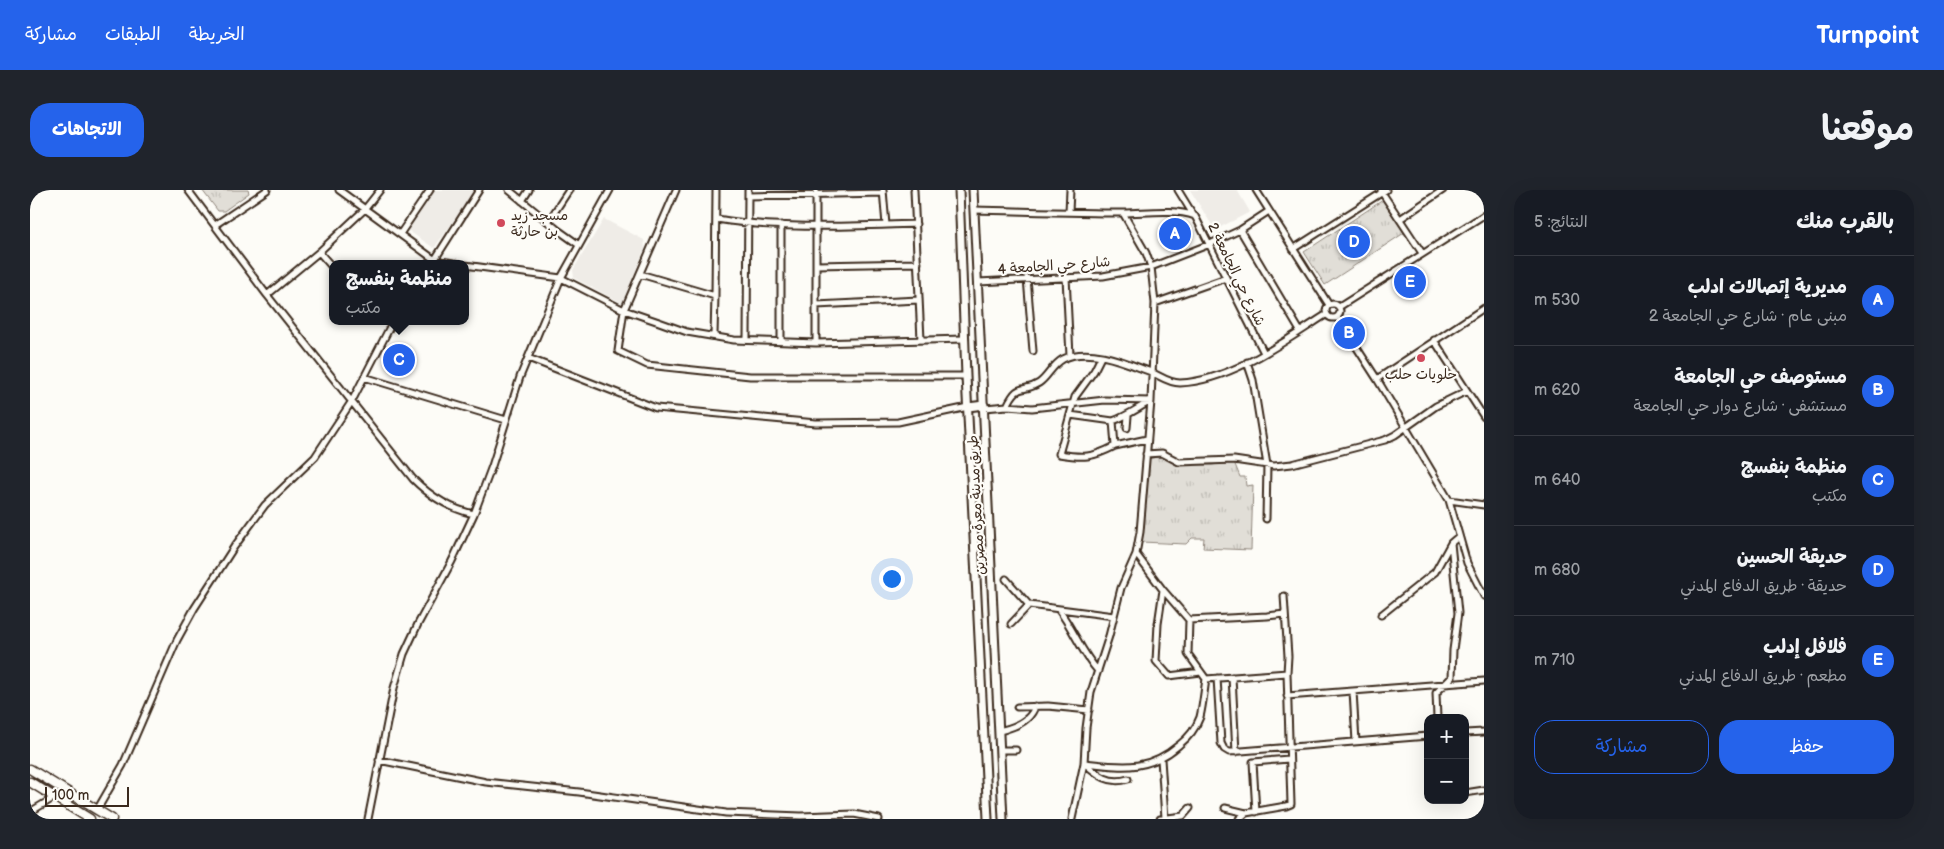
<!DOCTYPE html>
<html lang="ar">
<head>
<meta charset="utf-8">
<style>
  body { margin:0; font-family:"Balsamiq Sans","Playpen Sans Arabic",sans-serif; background:#20242c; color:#f1f3f6; direction:rtl }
  .controls { position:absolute; right:15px; bottom:15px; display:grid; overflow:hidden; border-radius:10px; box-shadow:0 5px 20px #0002 }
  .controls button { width:45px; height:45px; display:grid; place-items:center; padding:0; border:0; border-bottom:1px solid #363941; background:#171b24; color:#f1f3f6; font:25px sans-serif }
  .scale { position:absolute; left:15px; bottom:12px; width:84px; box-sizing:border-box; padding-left:5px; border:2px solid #3b2a1e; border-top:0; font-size:14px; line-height:18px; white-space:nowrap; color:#3b2a1e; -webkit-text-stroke:4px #fdfcf7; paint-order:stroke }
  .you { position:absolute; left:861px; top:388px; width:18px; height:18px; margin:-12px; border:4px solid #fff; border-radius:50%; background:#1a73e8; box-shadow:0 0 0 8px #1a73e833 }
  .badge { display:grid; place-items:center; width:32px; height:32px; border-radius:50%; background:#2563eb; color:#fff; font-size:16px; font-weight:700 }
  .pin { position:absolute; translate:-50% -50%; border:2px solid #fff; box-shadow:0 1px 5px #0006 }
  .popup { position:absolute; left:299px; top:70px; width:140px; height:65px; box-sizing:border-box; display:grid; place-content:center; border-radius:10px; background:#171b24; filter:drop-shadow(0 1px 4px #0005); font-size:16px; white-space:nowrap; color:#9ea1a6 }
  .popup b { font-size:19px; color:#f1f3f6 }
  .popup::after { content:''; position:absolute; left:50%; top:100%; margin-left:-10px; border:10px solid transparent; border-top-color:#171b24 }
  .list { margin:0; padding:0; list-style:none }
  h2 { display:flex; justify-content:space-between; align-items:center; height:65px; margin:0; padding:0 20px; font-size:21px }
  h2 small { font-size:16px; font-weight:400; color:#9ea1a6 }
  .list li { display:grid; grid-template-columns:32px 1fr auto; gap:15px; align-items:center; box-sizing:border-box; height:90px; padding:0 20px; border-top:1px solid #363941 }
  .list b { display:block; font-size:19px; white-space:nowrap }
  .list p { margin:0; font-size:16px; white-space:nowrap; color:#9ea1a6 }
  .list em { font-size:16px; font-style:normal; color:#9ea1a6 }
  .actions { display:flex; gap:10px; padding:15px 20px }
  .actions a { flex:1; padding:11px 0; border:1px solid #2563eb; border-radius:20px; text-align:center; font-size:18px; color:#2563eb }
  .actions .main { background:#2563eb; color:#fff }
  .map { position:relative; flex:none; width:1454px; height:629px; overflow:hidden; direction:ltr; border-radius:20px }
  header { display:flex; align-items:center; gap:30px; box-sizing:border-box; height:70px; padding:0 25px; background:#2563eb; color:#fff }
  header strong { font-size:24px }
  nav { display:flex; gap:28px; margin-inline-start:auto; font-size:18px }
  .intro { display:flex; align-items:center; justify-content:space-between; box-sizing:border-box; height:120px; padding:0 30px }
  h1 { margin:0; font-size:35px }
  .button { padding:12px 22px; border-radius:20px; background:#2563eb; color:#fff; font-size:18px; font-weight:700 }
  main { display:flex; gap:30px; padding:0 30px }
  aside { flex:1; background:#171b24; border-radius:20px; box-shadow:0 5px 20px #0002 }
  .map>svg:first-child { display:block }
  .built { fill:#efece7 }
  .grass { fill:url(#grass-tufts); stroke:#8e847a }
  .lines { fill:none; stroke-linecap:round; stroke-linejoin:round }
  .street-casing { stroke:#3b2a1e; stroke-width:9 }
  .secondary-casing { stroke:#3b2a1e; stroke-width:11 }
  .primary-casing { stroke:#3b2a1e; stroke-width:11 }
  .street { stroke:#fdfcf7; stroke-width:5 }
  .secondary { stroke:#fdfcf7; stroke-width:7 }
  .primary { stroke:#fdfcf7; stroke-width:8 }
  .poi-dot { fill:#d1495b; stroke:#fdfcf7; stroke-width:2 }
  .labels { text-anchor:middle; stroke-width:4.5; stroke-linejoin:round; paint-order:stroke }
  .poi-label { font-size:14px; fill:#3b2a1e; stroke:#fdfcf7; text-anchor:start }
  .street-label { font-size:14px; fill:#3b2a1e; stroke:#fdfcf7 }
</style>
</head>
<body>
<header>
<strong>Turnpoint</strong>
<nav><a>الخريطة</a><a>الطبقات</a><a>مشاركة</a></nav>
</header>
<div class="intro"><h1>موقعنا</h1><a class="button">الاتجاهات</a></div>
<main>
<aside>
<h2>بالقرب منك<small>النتائج: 5</small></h2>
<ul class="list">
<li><span class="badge">A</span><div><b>مديرية إتصالات ادلب</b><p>مبنى عام · شارع حي الجامعة 2</p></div><em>530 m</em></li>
<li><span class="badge">B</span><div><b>مستوصف حي الجامعة</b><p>مستشفى · شارع دوار حي الجامعة</p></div><em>620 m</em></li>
<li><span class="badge">C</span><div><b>منظمة بنفسج</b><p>مكتب</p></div><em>640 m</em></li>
<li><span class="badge">D</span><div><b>حديقة الحسين</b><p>حديقة · طريق الدفاع المدني</p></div><em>680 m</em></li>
<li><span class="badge">E</span><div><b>فلافل إدلب</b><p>مطعم · طريق الدفاع المدني</p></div><em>710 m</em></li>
</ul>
<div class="actions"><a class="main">حفظ</a><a>مشاركة</a></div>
</aside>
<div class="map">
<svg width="1454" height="629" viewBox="0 0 1454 629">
  <defs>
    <pattern id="grass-tufts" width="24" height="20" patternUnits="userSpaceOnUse" patternTransform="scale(1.25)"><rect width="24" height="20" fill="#e1ded7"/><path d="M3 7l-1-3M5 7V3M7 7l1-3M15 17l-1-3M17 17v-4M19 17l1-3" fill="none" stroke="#c2bfb8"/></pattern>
  </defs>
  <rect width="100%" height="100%" fill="#fdfcf7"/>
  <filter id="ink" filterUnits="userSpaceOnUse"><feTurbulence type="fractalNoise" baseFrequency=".02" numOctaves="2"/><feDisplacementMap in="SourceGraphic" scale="10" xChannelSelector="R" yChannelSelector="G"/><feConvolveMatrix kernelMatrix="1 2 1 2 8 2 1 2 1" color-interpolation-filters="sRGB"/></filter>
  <g filter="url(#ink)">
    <!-- built -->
    <path class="built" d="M404 0H446L404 58 376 39Z
      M1160 0H1207L1220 22 1185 40Z
      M574 29 614 50 615 58 592 113 544 88 543 80Z"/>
    <!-- grass -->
    <path class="grass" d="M172 0H218L219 3 194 21H188Z
      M1353 10 1374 43 1295 95 1274 62Z
      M1131 266 1147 274 1182 275 1204 272 1210 287H1215L1216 296 1223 295 1221 360 1173 358 1174 348H1162L1156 354 1111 352 1117 300 1118 269Z"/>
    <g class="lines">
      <!-- street casing -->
      <g class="street-casing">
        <path id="street" d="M158 0 237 105 383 289C400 306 420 319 444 324
          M309 0 405 70 430 74
          M479 0 528 40 549 55
          M646 0 594 120 588 161 617 175 720 186H936
          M853 0 856 35
          M884 0 891 150
          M1148 0 1164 26
          M1226 0 1299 115
          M1351 1 1392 63
          M718 6 853 3
          M492 11 499 0
          M944 20C993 21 1043 23 1093 23 1116 23 1142 18 1165 26L1234 163
          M1039 22 1040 0
          M687 29C752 40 820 36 886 34
          M1370 29 1413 0
          M518 32 539 0
          M185 35 237 0
          M751 35V151
          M1210 40 1270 141
          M370 44 400 0
          M1263 59 1356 0
          M402 74 449 0
          M435 75 531 88 594 120 629 132 657 142 704 150 786 153 934 149
          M786 75 888 73
          M303 78 289 62 335 19 350 0
          M610 84 685 106 686 0
          M1036 87 1040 166
          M997 88 1003 161
          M948 92 1073 86 1121 77 1180 54 1210 40 1239 21
          M237 105 289 62
          M1125 113 1196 88
          M1296 121a7 7 0 1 1 14 0a7 7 0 1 1-14 0Z
          M786 115 889 110
          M1309 117 1454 25
          M1307 127 1347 189 1419 310 1437 373 1454 406
          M684 145 685 106
          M717 150 718 0
          M1404 150 1454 227
          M786 153V0
          M1071 167 1064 181 1045 207 1029 264C1053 268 1062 268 1085 256
          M498 168 626 218 786 233 868 232 938 217
          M1217 172 1223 190 1237 275 1236 329
          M334 187 476 230
          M1347 189 1454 118
          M977 216C989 191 992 204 1009 193 1018 187 1022 175 1033 169 1059 156 1097 173 1121 182 1130 186 1139 193 1150 193 1201 191 1255 151 1297 124
          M955 218 977 216 1002 218 1075 210 1121 211
          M1040 225 1083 231
          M1097 238 1098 226
          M1117 249 1085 256 1083 231C1097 226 1108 218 1121 211
          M1116 264 1132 263 1149 272 1204 270 1244 276 1262 274 1355 250 1365 245 1406 216 1437 201
          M1419 310 1454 315
          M976 389 999 415 1084 426
          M1133 400 1128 434 1126 471 1139 486 1171 482
          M1028 419C1043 438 1051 462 1068 481
          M1351 425 1405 382 1421 353 1428 347
          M1159 430 1237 426 1255 424
          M981 434 999 415
          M1202 487 1206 562
          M1187 488 1191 553 1194 559 1199 562 1398 546
          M1176 489 1257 483
          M1323 501 1326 552
          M1257 506 1454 491
          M987 517 1018 516 1059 520
          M1407 528 1406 503 1422 487 1423 460 1428 423 1421 353
          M969 541C982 538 1001 531 1005 516
          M1435 543 1454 542
          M970 560H986
          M1131 569 1135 628
          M349 570 456 592 549 602 696 623 771 626 824 624 849 629
          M1054 573C1092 577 1118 582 1149 555 1158 548 1166 538 1170 527 1173 515 1174 502 1176 489L1158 464 1159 430 1133 400 1106 364
          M1054 573C1068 585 1079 595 1098 589
          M1435 603 1454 600
          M1195 618 1216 623
          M67 620 93 575 147 450 164 419 204 357 235 315 285 267 322 211 363 131
          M0 622 25 607
          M1226 622 1223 572 1259 569
          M338 629 364 498 374 464 388 434 422 371 444 324 462 276 490 187 531 88 580 0
          M1042 629 1054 573 1056 538 1061 502 1079 446 1091 398 1106 364 1110 342 1121 211 1125 113 1121 77 1116 63 1093 23
          M1130 629 1153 626 1160 618
          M1209 629 1216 623 1256 616 1261 614 1257 483 1258 466 1254 406"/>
      </g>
      <!-- secondary casing -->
      <g class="secondary-casing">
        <path id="secondary" d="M929 0 936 186 958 629
          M943 0 973 629
          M938 217 954 215"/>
      </g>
      <!-- primary casing -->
      <g class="primary-casing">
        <path id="primary" d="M0 579 82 629
          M0 592 60 629"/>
      </g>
      <!-- street -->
      <use href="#street" class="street"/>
      <!-- secondary -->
      <use href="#secondary" class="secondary"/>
      <!-- primary -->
      <use href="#primary" class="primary"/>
    </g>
  </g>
  <!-- markers -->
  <g class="poi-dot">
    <circle cx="471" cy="33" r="5"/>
    <circle cx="1391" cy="168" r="5"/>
  </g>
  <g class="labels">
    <!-- poi labels -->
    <g class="poi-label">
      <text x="481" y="30">مسجد زيد<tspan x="481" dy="16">بن حارثة</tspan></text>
      <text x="1391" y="189" text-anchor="middle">حلويات حلب</text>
    </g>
    <!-- street labels -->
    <g class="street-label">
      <text transform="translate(1024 75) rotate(-4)" y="5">شارع حي الجامعة 4</text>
      <text transform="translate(1207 84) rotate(64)" y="5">شارع حي الجامعة 2</text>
      <text transform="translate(946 315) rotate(-93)" y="5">طريق مدينة معرة مصرين</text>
    </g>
  </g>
</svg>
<div class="controls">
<button>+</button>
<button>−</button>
</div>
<div class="scale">100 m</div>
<div class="you"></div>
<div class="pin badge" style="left:1145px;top:44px">A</div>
<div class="pin badge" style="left:1319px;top:143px">B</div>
<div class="pin badge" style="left:369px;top:170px">C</div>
<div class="popup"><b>منظمة بنفسج</b>مكتب</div>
<div class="pin badge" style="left:1324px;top:52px">D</div>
<div class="pin badge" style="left:1380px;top:92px">E</div>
</div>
</main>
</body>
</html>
